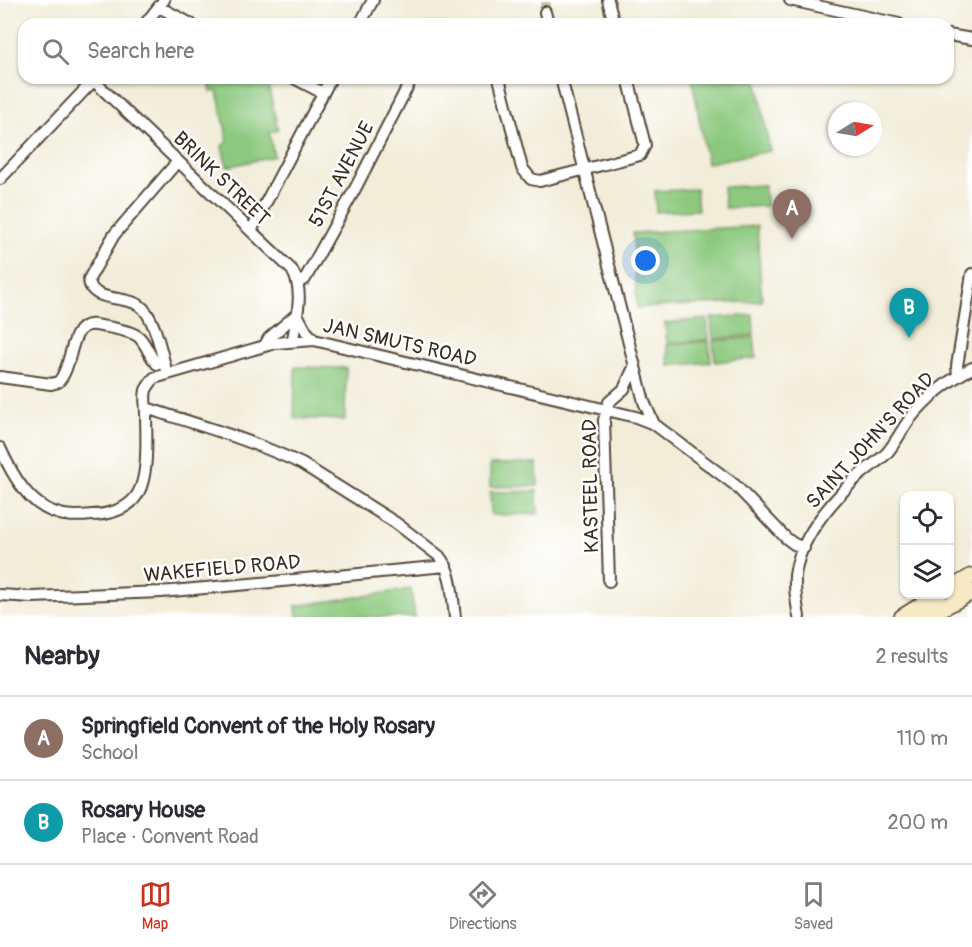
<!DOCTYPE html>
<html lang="en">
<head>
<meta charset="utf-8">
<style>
  body { margin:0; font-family:Pangolin,sans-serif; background:#f7f7f7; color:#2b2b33 }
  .controls { position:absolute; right:18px; bottom:18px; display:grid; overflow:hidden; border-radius:12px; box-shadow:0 2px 4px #0004 }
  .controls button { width:54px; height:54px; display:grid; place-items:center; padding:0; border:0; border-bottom:2px solid #e1e1e2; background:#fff; color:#2b2b33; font:30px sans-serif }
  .compass { position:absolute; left:828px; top:102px; width:54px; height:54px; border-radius:50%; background:#fff; box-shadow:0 2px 4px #0004; rotate:79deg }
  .you { position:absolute; left:646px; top:261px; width:21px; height:21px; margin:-15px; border:4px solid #fff; border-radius:50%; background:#1a73e8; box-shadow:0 0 0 9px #1a73e833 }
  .badge { display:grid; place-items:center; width:39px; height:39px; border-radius:50%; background:#c8321e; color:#fff; font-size:20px; font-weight:700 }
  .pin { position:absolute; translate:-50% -50px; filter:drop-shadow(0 2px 3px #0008) }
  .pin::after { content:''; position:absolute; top:32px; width:21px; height:18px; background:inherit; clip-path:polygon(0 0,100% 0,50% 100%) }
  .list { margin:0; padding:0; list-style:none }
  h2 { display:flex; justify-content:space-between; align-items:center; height:78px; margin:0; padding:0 24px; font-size:26px }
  h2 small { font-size:20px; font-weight:400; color:#7c7c81 }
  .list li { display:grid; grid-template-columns:39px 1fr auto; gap:18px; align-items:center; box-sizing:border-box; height:84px; padding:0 24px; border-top:2px solid #e1e1e2 }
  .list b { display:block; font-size:22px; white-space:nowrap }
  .list p { margin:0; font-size:20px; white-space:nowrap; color:#7c7c81 }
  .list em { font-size:20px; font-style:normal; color:#7c7c81 }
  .icon { flex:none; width:33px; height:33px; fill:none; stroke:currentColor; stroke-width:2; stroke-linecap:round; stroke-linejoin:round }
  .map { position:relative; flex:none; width:972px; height:617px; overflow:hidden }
  .search { position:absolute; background:#fff; box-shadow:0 2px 4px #0004; left:18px; right:18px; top:18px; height:66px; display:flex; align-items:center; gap:15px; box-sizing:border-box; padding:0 21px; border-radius:18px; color:#7c7c81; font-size:22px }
  .sheet { height:246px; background:#fff }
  nav { display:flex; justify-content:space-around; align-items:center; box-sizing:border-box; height:84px; border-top:2px solid #e1e1e2; background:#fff; font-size:16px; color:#7c7c81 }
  nav a { display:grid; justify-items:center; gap:3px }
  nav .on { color:#c8321e }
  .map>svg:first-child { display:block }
  .green { fill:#8cc97f; stroke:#647a4e; stroke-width:1.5 }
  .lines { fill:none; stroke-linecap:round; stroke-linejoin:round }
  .minor-tunnel { stroke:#cdc6b4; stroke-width:10; stroke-dasharray:10 5; stroke-linecap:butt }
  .minor-casing { stroke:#56473a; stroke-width:14 }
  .secondary-casing { stroke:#56473a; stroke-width:18 }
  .minor { stroke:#fff; stroke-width:10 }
  .secondary { stroke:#f7e9c3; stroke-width:15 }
  .labels { text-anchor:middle; stroke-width:5; stroke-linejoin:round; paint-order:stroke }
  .street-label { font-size:20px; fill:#3b2a1e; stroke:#fff }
</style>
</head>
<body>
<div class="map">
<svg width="972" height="617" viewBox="0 0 972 617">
  <rect width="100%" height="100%" fill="#fff"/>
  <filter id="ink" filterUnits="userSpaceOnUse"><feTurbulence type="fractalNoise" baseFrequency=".0167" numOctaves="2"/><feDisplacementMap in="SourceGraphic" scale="12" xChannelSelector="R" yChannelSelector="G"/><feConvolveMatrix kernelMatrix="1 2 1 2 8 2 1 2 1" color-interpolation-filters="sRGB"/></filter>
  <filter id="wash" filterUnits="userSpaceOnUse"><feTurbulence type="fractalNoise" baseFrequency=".008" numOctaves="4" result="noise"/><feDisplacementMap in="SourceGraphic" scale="24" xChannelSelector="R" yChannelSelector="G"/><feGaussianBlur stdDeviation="1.35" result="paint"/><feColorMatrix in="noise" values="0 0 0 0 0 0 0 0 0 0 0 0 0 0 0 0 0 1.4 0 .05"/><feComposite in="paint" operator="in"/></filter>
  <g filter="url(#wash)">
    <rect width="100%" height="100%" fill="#f1edd9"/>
    <!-- green -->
    <path class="green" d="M208 78H258L259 82 267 80 278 130 269 133 274 156 227 167 222 146 228 141 217 91 211 92Z
      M692 78H757L770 151 707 163Z
      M765 185 766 206 725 208 723 187Z
      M696 189 698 210 656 212 655 191Z
      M757 226 762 301 637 308 633 233Z
      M753 315 754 335 713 339 711 318Z
      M707 319 709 340 667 343 665 323Z
      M754 337 756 358 715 362 713 341Z
      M709 341 711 362 669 366 667 345Z
      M295 367 346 368 345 420 294 418Z
      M537 463 538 486 490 487V464Z
      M537 491 538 514 491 515 490 492Z
      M411 589 415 617H297L296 606Z"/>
  </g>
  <g filter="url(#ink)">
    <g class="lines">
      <!-- minor-tunnel -->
      <path class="minor-tunnel" d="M545 12V0"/>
      <!-- minor casing -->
      <g class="minor-casing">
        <path id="minor" d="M608 0 614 24
          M790 0 899 24
          M159 7 191 24
          M545 12 548 24
          M145 24 164 0
          M360 24 373 0
          M948 35 972 39
          M294 78 323 93
          M499 78 522 168 531 179 540 181 640 155 645 145 628 78
          M561 78 644 402 654 424
          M94 81 292 270C305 292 296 317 293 340
          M0 179 96 78
          M251 231 331 78
          M298 283 305 279 356 187 412 78
          M265 345 269 338 297 314 306 331 314 340
          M167 374C162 356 155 315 139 305 124 295 90 303 89 279L114 235 178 161
          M958 376 957 366 972 274
          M0 377 51 384 58 382C73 369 69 326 90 325 96 324 102 327 108 327 117 329 132 331 139 337 147 345 149 356 157 364L164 363
          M146 408C199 425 252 440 302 464L396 523 439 556C453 573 452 596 455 617
          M0 448C12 474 29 507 60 514 70 517 82 516 92 515 106 515 125 510 134 499 150 482 146 435 146 413 146 406 144 397 146 390 148 386 151 382 154 378L275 343 314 340 636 417 654 424 735 485 786 538 794 544 804 548
          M609 581 604 420 609 402 624 389 635 365
          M0 595 32 597 161 592 446 566
          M799 617C797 604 794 590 795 576 799 539 829 505 854 480 864 471 876 463 886 454 895 444 901 431 909 420 927 397 947 381 972 368"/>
      </g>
      <!-- secondary casing -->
      <g class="secondary-casing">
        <path id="secondary" d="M950 589 972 576
          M902 617 939 594
          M926 617 972 592"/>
      </g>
      <!-- minor -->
      <use href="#minor" class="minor"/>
      <!-- secondary -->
      <use href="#secondary" class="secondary"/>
    </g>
  </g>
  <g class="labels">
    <!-- street labels -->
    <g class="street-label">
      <text transform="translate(341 174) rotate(-62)" y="7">51ST AVENUE</text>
      <text transform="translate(222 178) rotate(44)" y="7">BRINK STREET</text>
      <text transform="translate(400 342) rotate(13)" y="7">JAN SMUTS ROAD</text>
      <text transform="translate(870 440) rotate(-47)" y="7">SAINT JOHN'S ROAD</text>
      <text transform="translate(590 486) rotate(-91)" y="7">KASTEEL ROAD</text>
      <text transform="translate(222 568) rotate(-5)" y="7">WAKEFIELD ROAD</text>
    </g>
  </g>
</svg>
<div class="controls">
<button><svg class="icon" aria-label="locate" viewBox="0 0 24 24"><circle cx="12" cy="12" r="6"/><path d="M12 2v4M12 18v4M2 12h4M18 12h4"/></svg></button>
<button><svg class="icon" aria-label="layers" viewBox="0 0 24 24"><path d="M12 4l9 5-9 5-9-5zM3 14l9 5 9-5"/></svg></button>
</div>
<svg class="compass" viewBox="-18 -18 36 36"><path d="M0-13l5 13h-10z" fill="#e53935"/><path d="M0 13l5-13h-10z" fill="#7c7c81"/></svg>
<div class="you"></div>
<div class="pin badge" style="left:792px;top:239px;background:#8d6e63">A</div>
<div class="pin badge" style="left:909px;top:338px;background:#0f9aa8">B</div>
<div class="search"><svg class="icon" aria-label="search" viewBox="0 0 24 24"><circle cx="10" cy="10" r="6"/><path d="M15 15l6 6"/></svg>Search here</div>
</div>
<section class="sheet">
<h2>Nearby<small>2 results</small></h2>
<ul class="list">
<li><span class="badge" style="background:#8d6e63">A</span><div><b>Springfield Convent of the Holy Rosary</b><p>School</p></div><em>110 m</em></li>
<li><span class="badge" style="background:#0f9aa8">B</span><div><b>Rosary House</b><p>Place · Convent Road</p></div><em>200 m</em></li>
</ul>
</section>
<nav>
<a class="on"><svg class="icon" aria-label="map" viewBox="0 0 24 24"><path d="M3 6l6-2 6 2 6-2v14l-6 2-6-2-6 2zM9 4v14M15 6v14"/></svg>Map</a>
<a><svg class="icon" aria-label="directions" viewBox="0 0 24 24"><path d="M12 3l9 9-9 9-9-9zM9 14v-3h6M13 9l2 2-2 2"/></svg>Directions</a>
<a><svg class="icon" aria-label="saved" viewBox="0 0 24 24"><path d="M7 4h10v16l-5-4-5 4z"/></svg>Saved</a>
</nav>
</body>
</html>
